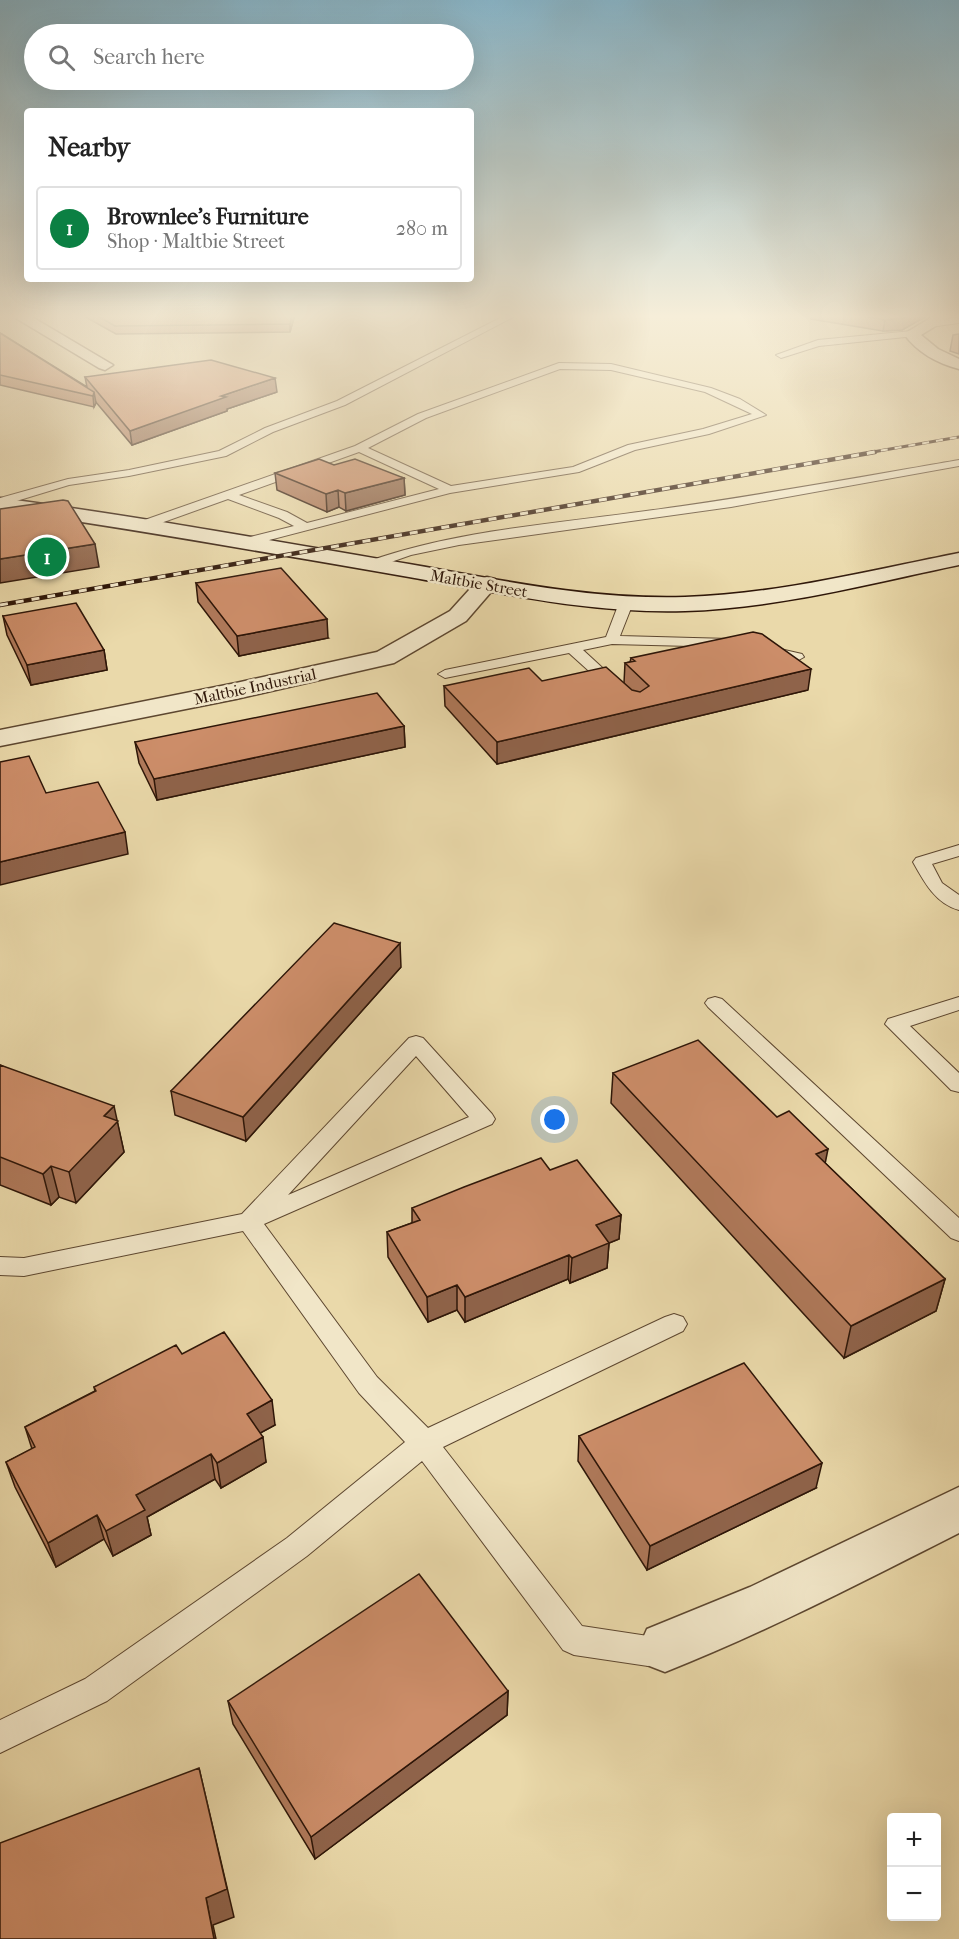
<!DOCTYPE html>
<html lang="en">
<head>
<meta charset="utf-8">
<style>
  body { margin:0; font-family:"IM FELL French Canon",serif; background:#f2f2f2; color:#222 }
  .controls { position:absolute; right:18px; bottom:18px; display:grid; overflow:hidden; border-radius:6px; box-shadow:0 6px 24px #0002 }
  .controls button { width:54px; height:54px; display:grid; place-items:center; padding:0; border:0; border-bottom:2px solid #e0e0e0; background:#fff; color:#222; font:30px sans-serif }
  .you { position:absolute; left:555px; top:1120px; width:21px; height:21px; margin:-15px; border:4px solid #fff; border-radius:50%; background:#1a73e8; box-shadow:0 0 0 9px #1a73e833 }
  .badge { display:grid; place-items:center; width:39px; height:39px; border-radius:50%; background:#0b8043; color:#fff; font-size:20px; font-weight:700 }
  .pin { position:absolute; translate:-50% -50%; border:3px solid #fff; box-shadow:0 2px 6px #0006 }
  .list { margin:0; padding:0; list-style:none }
  h2 { display:flex; justify-content:space-between; align-items:center; height:78px; margin:0; padding:0 24px; font-size:26px }
  h2 small { font-size:20px; font-weight:400; color:#767676 }
  .list li { display:grid; grid-template-columns:39px 1fr auto; gap:18px; align-items:center; box-sizing:border-box; height:84px; margin:0 12px 12px; padding:0 12px; border:2px solid #e0e0e0; border-radius:6px }
  .list b { display:block; font-size:22px; white-space:nowrap }
  .list p { margin:0; font-size:20px; white-space:nowrap; color:#767676 }
  .list em { font-size:20px; font-style:normal; color:#767676 }
  .icon { flex:none; width:33px; height:33px; fill:none; stroke:currentColor; stroke-width:2; stroke-linecap:round; stroke-linejoin:round }
  .map { position:relative; flex:none; width:959px; height:1939px; overflow:hidden }
  .search { position:absolute; background:#fff; box-shadow:0 6px 24px #0002; left:24px; top:24px; width:450px; height:66px; display:flex; align-items:center; gap:15px; box-sizing:border-box; padding:0 21px; border-radius:33px; color:#767676; font-size:22px }
  .panel { position:absolute; background:#fff; box-shadow:0 6px 24px #0002; left:24px; top:108px; width:450px; height:174px; border-radius:6px }
  .map>svg:first-child { display:block }
  .lines { fill:none; stroke-linecap:round; stroke-linejoin:round }
  .lane-casing { stroke:#5d4730; stroke-width:2 }
  .street-casing { stroke:#5d4730; stroke-width:3 }
  .secondary-casing { stroke:#2e1608; stroke-width:3 }
  .lane { fill:#f1e6c8; fill-rule:evenodd }
  .street { fill:#f1e6c8; fill-rule:evenodd }
  .secondary { fill:#f1e6c8; fill-rule:evenodd }
  .rail-far1-casing { stroke:#2e1608; stroke-width:3 }
  .rail-casing { stroke:#2e1608; stroke-width:4.5 }
  .rail-far1 { stroke:#f1e6c8; stroke-width:2; stroke-dasharray:7; stroke-linecap:butt }
  .rail { stroke:#f1e6c8; stroke-width:3; stroke-dasharray:8; stroke-linecap:butt }
  .wall { fill:#af795a; stroke:#2e1608; stroke-width:1.5 }
  .shaded-wall { fill:#8f634a; stroke:#2e1608; stroke-width:1.5 }
  .building { fill:#cc8d69; stroke:#2e1608; stroke-width:1.5 }
  .labels { text-anchor:middle; stroke-width:5; stroke-linejoin:round; paint-order:stroke }
  .far-street-label { font-size:16px; fill:#2e1608; stroke:#f1e6c8 }
</style>
</head>
<body>
<div class="map">
<svg width="959" height="1939" viewBox="0 0 959 1939">
  <rect width="100%" height="100%" fill="#ead9aa"/>
  <filter id="stains"><feTurbulence type="fractalNoise" baseFrequency=".00333" numOctaves="4"/><feColorMatrix values="0 0 0 0 .2 0 0 0 0 .09 0 0 0 0 .02 0 0 0 .5 -.17"/></filter>
  <radialGradient id="worn" r=".72"><stop offset=".6" stop-color="#630" stop-opacity="0"/><stop offset="1" stop-color="#630" stop-opacity=".3"/></radialGradient>
  <g class="lines">
    <!-- lane casing -->
    <g class="lane-casing">
      <path id="lane" d="M508 314H519L345 405 273 432 226 456 129 476 69 485 0 506V498L68 479 129 470 219 451 265 428 337 401Z
        M959 317V323L930 327 926 324Z
        M912 331 916 334 915 336 819 346 781 358 776 355 818 340Z
        M559 363 611 364 711 388 740 399 766 415 709 434 635 450 579 472 450 493 246 546 240 542 242 539 294 526 279 518 228 499 147 528 143 529 137 525 139 522 355 446 418 414ZM560 369 611 370 705 392 752 414 703 429 628 445 573 467 451 486 368 448 426 418ZM359 452 439 489 307 523 287 512 239 495Z
        M959 460V466L731 507 459 545 411 555 374 568 368 564 369 561C458 530 553 524 646 511 751 497 855 478 959 460Z
        M626 599 633 603 620 636 730 639 737 643 730 647 612 644 583 650 620 684 622 687 620 690H610L569 653 445 678 438 674 445 670 606 637 619 603Z
        M767 646 802 654 804 657 797 661 762 653 760 650Z
        M959 845V856L932 864 942 883 959 895V910C936 904 924 882 913 862L916 858Z
        M715 997 722 999 959 1218V1241L951 1238 708 1007 705 1003 708 999Z
        M959 997V1010L910 1026 959 1073V1092L951 1090 885 1024 888 1019Z
        M416 1036 423 1038 492 1114 495 1119 492 1124 264 1224 377 1377 428 1428 665 1317 674 1314 683 1317 687 1324 683 1331 443 1447 582 1626 648 1636 665 1632 676 1636 680 1647 676 1658 648 1666 574 1655 563 1650 422 1461 307 1556 107 1701 0 1753V1720L85 1679 287 1538 405 1442 359 1393 243 1231 24 1276 0 1275V1257L24 1258 242 1214 409 1038ZM416 1056 469 1117 288 1195Z"/>
    </g>
    <!-- street casing -->
    <g class="street-casing">
      <path id="street" d="M9 314H27L113 365 105 370 99 368Z
        M937 314H955L921 335 938 349 959 359V369C937 363 918 353 904 334Z
        M487 577 495 579 498 584 466 621 394 663 236 699 0 746V730L236 683 377 652 450 611 479 579Z
        M959 1487V1533C862 1582 766 1632 665 1672L647 1665 639 1647 647 1629 750 1587Z"/>
    </g>
    <!-- secondary casing -->
    <g class="secondary-casing">
      <path id="secondary" d="M0 498C137 516 273 541 409 564 500 580 592 600 685 597 778 594 868 571 959 553V565C868 584 778 608 685 611 592 614 500 593 409 577 273 554 137 529 0 510Z"/>
    </g>
    <!-- lane -->
    <use href="#lane" class="lane"/>
    <!-- street -->
    <use href="#street" class="street"/>
    <!-- secondary -->
    <use href="#secondary" class="secondary"/>
    <!-- rail-far1 casing -->
    <g class="rail-far1-casing">
      <path id="rail-far1" d="M867 453 959 437"/>
    </g>
    <!-- rail casing -->
    <g class="rail-casing">
      <path id="rail" d="M0 605 875 452"/>
    </g>
    <!-- rail-far1 -->
    <use href="#rail-far1" class="rail-far1"/>
    <!-- rail -->
    <use href="#rail" class="rail"/>
  </g>
  <!-- wall -->
  <path class="wall" d="M80 314H295L290 332 116 334Z
    M811 314H930L902 330 883 331 811 319Z
    M0 333 87 387 85 377 277 392 227 409V411L132 445 95 401 96 403 94 407 0 385Z
    M959 334V354L950 351 953 335Z
    M334 465 404 478 405 495 346 511 339 507 327 512 277 490 275 473Z
    M196 583 328 638 239 656 198 602Z
    M3 616 104 650 107 670 31 685 7 635Z
    M631 658 808 690 497 764 445 706 444 686 542 681 624 683 625 663 630 662Z
    M404 726 405 747 157 800 139 763 135 742Z
    M401 967 246 1141 175 1115 171 1091Z
    M0 1065 117 1121 124 1152 76 1203 59 1197 51 1205 0 1185Z
    M613 1073 825 1163 945 1279 936 1311 844 1358 611 1103Z
    M550 1170 621 1215 619 1239 609 1243 607 1268 570 1283 568 1279 465 1322 457 1310 428 1322 388 1257 387 1232 412 1223V1208Z
    M182 1354 275 1425 260 1433 266 1462 221 1488 215 1479 147 1517 151 1535 113 1556 104 1539 56 1567 15 1487 6 1462 32 1449 25 1427 95 1391 94 1387Z
    M579 1436 816 1488 647 1570 578 1461Z
    M508 1691 507 1715 315 1859 233 1724 228 1701Z"/>
  <!-- shaded-wall -->
  <path class="shaded-wall" d="M292 314H295L290 332V324Z
    M912 314H930L902 330 883 331 885 320Z
    M275 378 277 392 227 409V411L132 445 130 431 221 396Z
    M94 392 96 403 94 407 93 396Z
    M404 478 405 495 346 511 345 493Z
    M338 490 339 507 327 512 326 494Z
    M95 544 99 567 0 583V559Z
    M327 619 328 638 239 656 237 636Z
    M104 650 107 670 31 685 27 665Z
    M811 669 808 690 497 764V742Z
    M404 726 405 747 157 800 154 779Z
    M125 832 128 854 0 885V862Z
    M400 943 401 967 246 1141 243 1117Z
    M114 1106 124 1152 76 1203 69 1172 104 1116Z
    M828 1149 822 1179 816 1154Z
    M51 1166 59 1197 51 1205 43 1174Z
    M621 1215 619 1239 609 1243 607 1268 570 1283 572 1258 596 1225Z
    M569 1255 568 1279 465 1322V1297Z
    M945 1279 936 1311 844 1358 851 1326Z
    M457 1285V1310L428 1322 427 1297Z
    M272 1400 275 1425 251 1438 247 1414Z
    M263 1437 266 1462 221 1488 217 1463Z
    M211 1454 215 1479 147 1517 151 1535 113 1556 106 1531 136 1495Z
    M822 1463 816 1488 647 1570 650 1546Z
    M97 1515 104 1539 56 1567 48 1543Z
    M508 1691 507 1715 315 1859 311 1837Z
    M199 1768 234 1917 213 1925 216 1939H214L206 1898Z"/>
  <!-- building -->
  <path class="building" d="M94 314H292L290 324 115 326Z
    M851 314H912L904 318 885 320Z
    M0 333 94 392 93 396 0 375Z
    M211 360 275 378 221 396 226 397 130 431 85 377Z
    M319 459 334 465 355 459 404 478 345 493 338 490 326 494 275 473Z
    M63 500 68 501 95 544 0 559V509Z
    M281 568 327 619 237 636 196 583Z
    M76 603 104 650 27 665 3 616Z
    M753 632 762 634 811 669 497 742 444 686 529 668 542 681 606 667 632 690 640 692 649 686 625 663 635 661 631 658Z
    M377 693 404 726 154 779 135 742Z
    M29 756 46 793 98 782 125 832 0 862V762Z
    M334 923 400 943 243 1117 171 1091Z
    M698 1040 777 1117 789 1111 828 1149 816 1154 945 1279 851 1326 613 1073Z
    M0 1065 114 1106 104 1116 118 1121 69 1172 51 1166 43 1174 0 1157Z
    M541 1158 550 1170 577 1160 621 1215 596 1225 609 1243 572 1258 569 1255 465 1297 457 1285 427 1297 387 1232 420 1220 412 1208 464 1187Z
    M224 1332 272 1400 247 1414 263 1437 217 1463 211 1454 136 1495 145 1510 106 1531 97 1515 48 1543 6 1462 35 1447 25 1427 96 1391 94 1387 176 1345 182 1354Z
    M744 1363 822 1463 650 1546 579 1436Z
    M419 1574 508 1691 311 1837 228 1701Z
    M199 1768 227 1889 206 1898 214 1939H0V1843Z"/>
  <!-- sky -->
  <linearGradient id="sky" x2="0" y2="1"><stop stop-color="#88b7cc"/><stop offset="0.54" stop-color="#f6eed9"/><stop offset="1" stop-color="#f6eed9" stop-opacity="0"/></linearGradient>
  <rect width="959" height="586" fill="url(#sky)"/>
  <g class="labels">
    <!-- far-street labels -->
    <g class="far-street-label">
      <text transform="translate(479 583) rotate(10)" y="6">Maltbie Street</text>
      <text transform="translate(255 686) rotate(-12)" y="6">Maltbie Industrial</text>
    </g>
  </g>
  <rect width="100%" height="100%" filter="url(#stains)"/>
  <rect width="100%" height="100%" fill="url(#worn)"/>
</svg>
<div class="controls">
<button>+</button>
<button>−</button>
</div>
<div class="you"></div>
<div class="pin badge" style="left:47px;top:557px">1</div>
<div class="search"><svg class="icon" aria-label="search" viewBox="0 0 24 24"><circle cx="10" cy="10" r="6"/><path d="M15 15l6 6"/></svg>Search here</div>
<section class="panel">
<h2>Nearby<small></small></h2>
<ul class="list">
<li><span class="badge">1</span><div><b>Brownlee's Furniture</b><p>Shop · Maltbie Street</p></div><em>280 m</em></li>
</ul>
</section>
</div>
</body>
</html>
